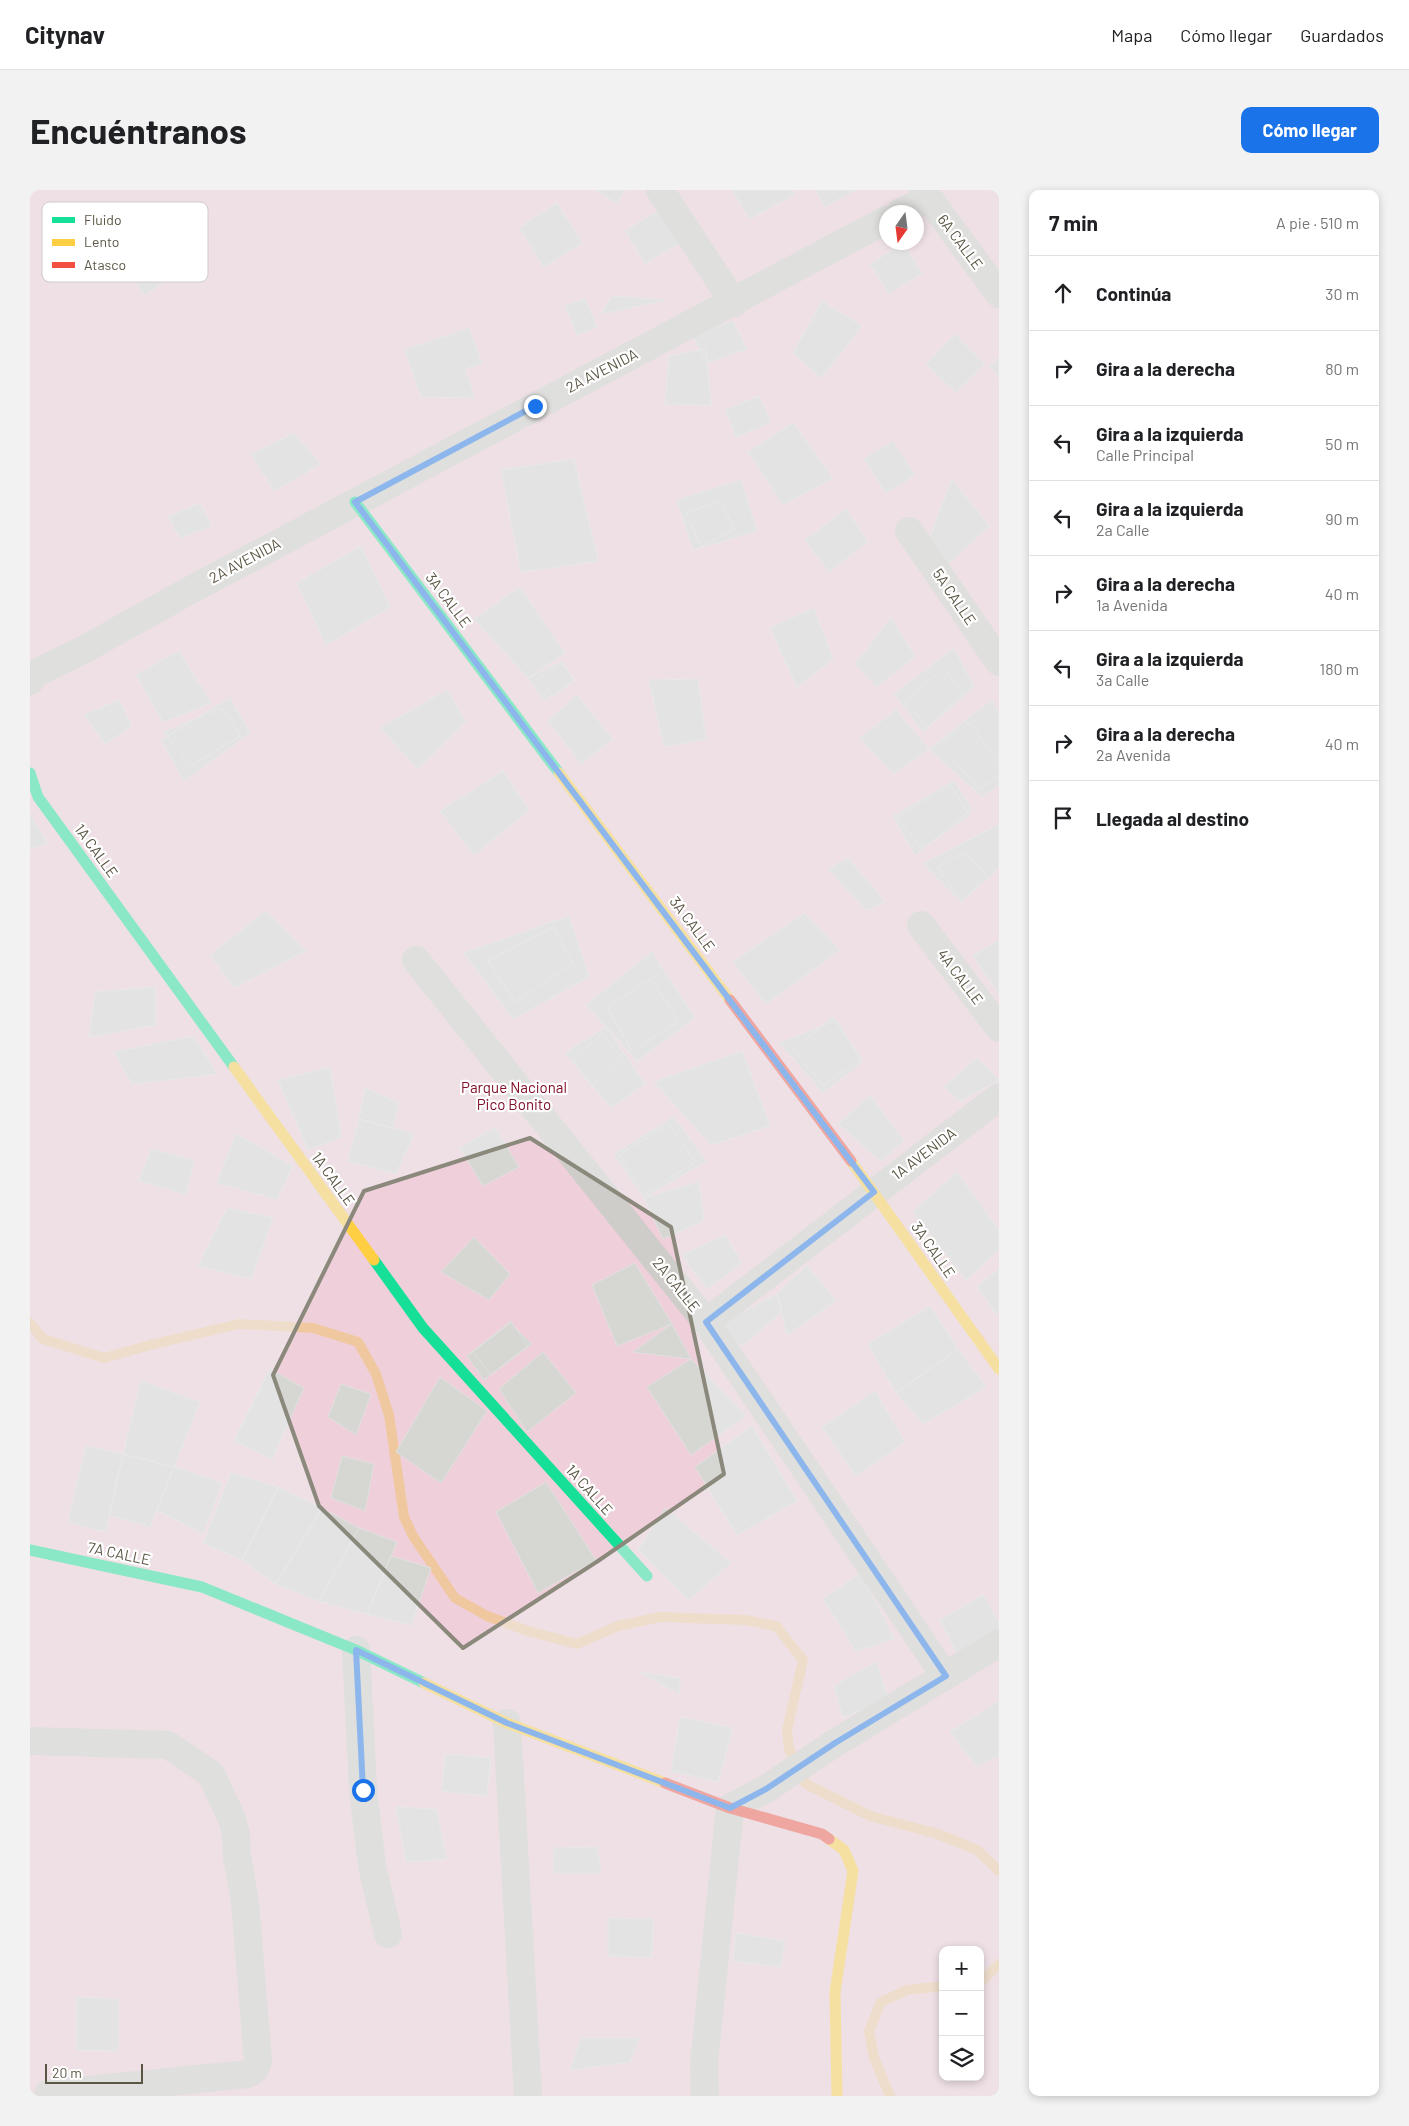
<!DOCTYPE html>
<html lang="es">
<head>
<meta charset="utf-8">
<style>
  body { margin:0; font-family:Barlow,sans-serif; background:#f2f2f2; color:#202124 }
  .controls { position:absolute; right:15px; bottom:15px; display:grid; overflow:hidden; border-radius:10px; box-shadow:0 2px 8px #0003 }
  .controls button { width:45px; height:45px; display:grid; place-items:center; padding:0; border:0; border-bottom:1px solid #e0e0e0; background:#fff; color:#202124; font:25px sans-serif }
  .compass { position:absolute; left:849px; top:15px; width:45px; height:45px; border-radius:50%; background:#fff; box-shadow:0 2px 8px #0003; rotate:194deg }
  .scale { position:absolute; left:15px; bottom:12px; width:98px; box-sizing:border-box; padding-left:5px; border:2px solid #5b5543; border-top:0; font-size:14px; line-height:18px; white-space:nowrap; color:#5b5543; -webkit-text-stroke:4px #fff; paint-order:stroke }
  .stop { position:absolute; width:15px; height:15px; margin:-11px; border:4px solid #1a73e8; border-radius:50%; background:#fff }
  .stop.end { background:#1a73e8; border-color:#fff; box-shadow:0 1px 5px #0008 }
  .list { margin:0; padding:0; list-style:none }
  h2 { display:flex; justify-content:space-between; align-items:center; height:65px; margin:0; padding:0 20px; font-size:21px }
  h2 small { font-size:16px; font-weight:400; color:#757577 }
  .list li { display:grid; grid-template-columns:32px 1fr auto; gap:15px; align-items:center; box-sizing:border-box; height:75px; padding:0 20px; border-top:1px solid #e0e0e0 }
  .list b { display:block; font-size:19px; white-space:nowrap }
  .list p { margin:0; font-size:16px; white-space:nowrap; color:#757577 }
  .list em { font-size:16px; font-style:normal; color:#757577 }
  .icon { flex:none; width:28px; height:28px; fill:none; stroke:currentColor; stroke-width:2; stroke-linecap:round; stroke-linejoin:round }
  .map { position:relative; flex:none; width:969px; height:1906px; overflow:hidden; border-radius:10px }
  header { display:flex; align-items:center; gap:30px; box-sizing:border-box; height:70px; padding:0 25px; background:#fff; border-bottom:1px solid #e0e0e0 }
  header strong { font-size:24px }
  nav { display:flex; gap:28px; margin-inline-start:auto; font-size:18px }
  .intro { display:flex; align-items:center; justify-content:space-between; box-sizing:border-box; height:120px; padding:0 30px }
  h1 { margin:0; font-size:35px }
  .button { padding:12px 22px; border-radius:10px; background:#1a73e8; color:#fff; font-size:18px; font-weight:700 }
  main { display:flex; gap:30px; padding:0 30px }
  aside { flex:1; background:#fff; border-radius:10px; box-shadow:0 2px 8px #0003 }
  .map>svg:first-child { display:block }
  .green { fill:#efcfda; fill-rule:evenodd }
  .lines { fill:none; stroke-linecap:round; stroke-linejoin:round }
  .stream { stroke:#f0c8a0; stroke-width:10 }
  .building { fill:#d6d6d3; stroke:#e0e1df }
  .street { stroke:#cecdc9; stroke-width:28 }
  .fast { stroke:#16e098; stroke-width:11 }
  .slow { stroke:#ffcf43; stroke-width:11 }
  .jam { stroke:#f24e42; stroke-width:11 }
  .route { stroke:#1a73e8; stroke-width:6 }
  .marked { fill:none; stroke:#8b887c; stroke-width:4; stroke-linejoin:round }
  .labels { text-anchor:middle; stroke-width:4.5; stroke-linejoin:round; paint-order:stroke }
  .street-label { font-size:15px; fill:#5b5543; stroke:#fff }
  .park-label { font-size:15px; fill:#801028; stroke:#fff }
  .key { fill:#fff; stroke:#ceccc7; stroke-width:1 }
  .key-label { font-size:14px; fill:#5b5543 }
</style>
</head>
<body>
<header>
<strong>Citynav</strong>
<nav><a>Mapa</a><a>Cómo llegar</a><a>Guardados</a></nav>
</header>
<div class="intro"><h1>Encuéntranos</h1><a class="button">Cómo llegar</a></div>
<main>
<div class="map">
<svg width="969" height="1906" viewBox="0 0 969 1906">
  <rect width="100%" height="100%" fill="#edeeee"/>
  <!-- green -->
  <path class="green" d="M0 0H969V1906H0ZM856 22H886V52H856ZM913 1760H950V1887H913Z"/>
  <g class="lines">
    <!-- stream -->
    <path class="stream" d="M0 1133 13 1149 74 1168 124 1154 209 1134 283 1138 328 1152 346 1184 359 1225 374 1327 383 1346 425 1408 457 1426 498 1441 547 1454 588 1436 630 1427 715 1430 746 1436 773 1470 757 1540 759 1559 776 1594 840 1626 908 1644 947 1660 969 1681
      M950 1793 969 1774
      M860 1906 844 1868 839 1841 851 1812 877 1800 913 1796"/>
  </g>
  <!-- building -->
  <path class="building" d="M564 0H595L587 13Z
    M702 0H762L765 5 719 29Z
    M786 0H825L795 17Z
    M527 13 552 53 514 77 489 38Z
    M635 17 655 50 615 74 595 41Z
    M873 53 892 83 859 104 840 74Z
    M126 58 145 85 114 105 96 79Z
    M581 106 636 110 572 124Z
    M555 108 567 137 547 145 535 116Z
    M792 111 832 136 791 188 763 163Z
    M703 131 717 159 677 173 662 144Z
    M439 138 452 174 435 179 445 208 391 207 375 160Z
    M925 144 955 174 926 203 896 174Z
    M676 159 681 215 635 214 639 166Z
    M969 168V187L959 176Z
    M729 206 741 232 706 247 695 220Z
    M763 233 803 288 753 315 718 262Z
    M264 243 291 274 244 301 221 264Z
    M863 251 885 285 856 303 834 269Z
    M544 269 568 371 491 382 471 280Z
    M922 289 959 336 917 375 898 352Z
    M711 290 727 341 663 360 647 310Z
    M691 311 704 339 671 357 656 323Z
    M170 313 182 336 150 348 138 327Z
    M816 319 838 352 799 382 775 350Z
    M331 356 360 417 296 455 267 393Z
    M490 397 535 463 498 488 444 429Z
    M784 418 803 469 767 497 740 438Z
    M861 428 885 466 847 497 825 474Z
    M924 458 944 497 893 542 864 504Z
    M149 461 181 513 133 532 106 485Z
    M533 471 544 491 514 511 498 488Z
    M532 473 545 490 523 506 508 488Z
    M914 478 933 503 898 537 874 512Z
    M668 489 676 549 634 557 619 490Z
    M417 500 436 532 388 579 350 538Z
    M547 505 583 549 551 574 518 531Z
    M200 508 220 543 154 591 131 550Z
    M89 510 102 536 75 554 54 525Z
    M962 510 969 524V595L952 607 899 559Z
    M192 518 210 546 161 576 134 542Z
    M866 520 899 559 863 584 830 548Z
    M940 533 969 574V585L949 599 909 553Z
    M473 581 499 620 444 665 410 621Z
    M924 591 942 619 885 665 863 626Z
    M920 595 940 625 892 659 867 627Z
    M0 624 17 653 0 659Z
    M969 634V678L931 712 893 674Z
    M934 662 956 684 932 713 907 677Z
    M818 668 855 712 836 720 798 679Z
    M236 721 276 761 204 798 180 765Z
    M774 723 810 760 736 814 703 772Z
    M539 726 559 787 483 829 434 763Z
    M523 737 543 773 485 812 458 771Z
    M969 750V804L943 766Z
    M622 762 665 828 607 871 556 815Z
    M621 789 649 831 602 861 577 817Z
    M125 797 126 835 59 847 65 802Z
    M803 827 832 869 793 895 763 860Z
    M807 830 832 872 793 903 750 853Z
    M576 837 615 894 581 918 535 863Z
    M572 844 592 867 561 896 543 870Z
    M164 846 187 884 102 894 84 862Z
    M712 861 740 936 681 955 624 892Z
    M947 868 969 890 930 911 914 897Z
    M300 877 311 947 278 960 248 890Z
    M335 898 369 913 363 938 329 929Z
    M840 905 874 951 851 971 808 934Z
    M644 927 676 971 614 1008 584 964Z
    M329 929 384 944 366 984 318 971Z
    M639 934 665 972 614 1005 589 965Z
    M465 937 489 977 453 996 430 958Z
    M206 944 263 976 247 1009 187 993Z
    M121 959 164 970 156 1004 109 991Z
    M927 982 969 1040V1060L936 1090 883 1022Z
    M669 992 674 1031 633 1049 614 1008Z
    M197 1018 243 1028 221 1089 168 1076Z
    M695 1045 712 1073 677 1099 652 1065Z
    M444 1047 480 1084 459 1110 411 1082Z
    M605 1073 642 1134 587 1156 562 1095Z
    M777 1075 806 1111 757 1145 747 1104Z
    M969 1079V1121L966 1124 947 1096Z
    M747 1104 752 1122 712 1156 690 1134Z
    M900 1116 928 1159 866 1203 838 1154Z
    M481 1131 498 1156 454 1190 437 1166Z
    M480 1133 502 1154 461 1185 443 1162Z
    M642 1134 661 1169 603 1162Z
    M928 1159 956 1197 893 1234 866 1203Z
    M513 1162 546 1203 497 1242 469 1199Z
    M661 1169 716 1226 661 1265 617 1197Z
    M240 1179 274 1198 242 1269 204 1251Z
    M410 1187 457 1221 411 1293 366 1262Z
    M111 1191 170 1212 144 1277 93 1264Z
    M311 1194 341 1204 326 1245 298 1227Z
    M845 1201 875 1252 826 1286 792 1237Z
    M722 1236 767 1311 707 1345 665 1277Z
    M56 1256 93 1264 76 1342 38 1332Z
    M93 1264 144 1277 120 1337 79 1325Z
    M312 1266 344 1274 335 1321 301 1308Z
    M144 1277 192 1293 173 1344 127 1320Z
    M201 1283 248 1297 212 1370 173 1353Z
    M516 1292 566 1370 508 1403 466 1322Z
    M248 1297 292 1318 246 1394 212 1370Z
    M292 1318 329 1338 289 1411 246 1394Z
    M635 1318 701 1373 659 1410 608 1360Z
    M329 1338 367 1352 337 1424 289 1411Z
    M361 1366 401 1378 381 1435 337 1424Z
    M831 1383 864 1449 826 1461 793 1409Z
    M953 1405 969 1432V1438L927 1463 910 1430Z
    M846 1472 858 1508 813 1528 804 1496Z
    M609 1482 650 1488V1504Z
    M969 1511V1566L946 1576 920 1542Z
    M650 1527 703 1538 688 1592 641 1581Z
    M415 1564 461 1568 457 1606 412 1601Z
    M366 1617 406 1619 417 1669 376 1672Z
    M567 1657 571 1683H524V1658Z
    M578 1728 623 1729 622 1767 578 1766Z
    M706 1743 755 1751 751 1777 703 1771Z
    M46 1807 88 1809V1861L46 1860Z
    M551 1848H609L600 1872 540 1880Z"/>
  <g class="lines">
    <!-- street -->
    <path class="street" d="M630 0 704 113
      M893 0 969 104
      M871 22 897 9
      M879 341 969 472
      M0 491 4 484 53 460 155 403 856 30
      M891 735 969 838
      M386 770 676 1132 915 1486
      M676 1132 969 907
      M326 1460 333 1599 342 1676 358 1744
      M477 1533 498 1906
      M0 1551 138 1555 181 1584 202 1629 206 1645 207 1667 215 1712 228 1871 225 1879 218 1884 18 1904
      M675 1906 674 1874 700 1618 736 1599 805 1553 969 1453"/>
    <!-- fast -->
    <path class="fast" d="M325 312 529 583
      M0 583 8 607 204 877
      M344 1070 393 1138 617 1386
      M0 1360 172 1397 326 1460 394 1493"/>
    <!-- slow -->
    <path class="slow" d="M529 583 700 810
      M204 877 344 1070
      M821 971 969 1179
      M394 1493 477 1533 635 1593
      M799 1649 814 1660 823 1681 805 1802 807 1906"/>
    <!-- jam -->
    <path class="jam" d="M700 810 821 971
      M635 1593 700 1618 792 1644 799 1649"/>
  </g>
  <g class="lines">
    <!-- route -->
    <path class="route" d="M333 1600 326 1460 477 1533 700 1618 736 1599 805 1553 916 1486 676 1132 844 1002 325 312 505 216"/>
  </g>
  <!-- marked area -->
  <path d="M0 0H969V1906H0ZM500 948 641 1037 694 1284 568 1371 433 1458 289 1316 243 1185 334 1001Z" fill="#edeeee" fill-opacity=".55" fill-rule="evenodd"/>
  <path class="marked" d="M500 948 641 1037 694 1284 568 1371 433 1458 289 1316 243 1185 334 1001Z"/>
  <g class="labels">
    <!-- street labels -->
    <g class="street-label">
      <text transform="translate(930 52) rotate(53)" y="5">6A CALLE</text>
      <text transform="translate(572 181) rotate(-27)" y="5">2A AVENIDA</text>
      <text transform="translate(215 371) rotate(-28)" y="5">2A AVENIDA</text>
      <text transform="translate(924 407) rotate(56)" y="5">5A CALLE</text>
      <text transform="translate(418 410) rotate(53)" y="5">3A CALLE</text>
      <text transform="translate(66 661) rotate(54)" y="5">1A CALLE</text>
      <text transform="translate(662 734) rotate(53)" y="5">3A CALLE</text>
      <text transform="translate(930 787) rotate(53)" y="5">4A CALLE</text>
      <text transform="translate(894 964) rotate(-37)" y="5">1A AVENIDA</text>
      <text transform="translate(303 989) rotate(54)" y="5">1A CALLE</text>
      <text transform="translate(903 1060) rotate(55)" y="5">3A CALLE</text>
      <text transform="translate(646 1095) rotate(51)" y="5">2A CALLE</text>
      <text transform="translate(559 1300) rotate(48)" y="5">1A CALLE</text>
      <text transform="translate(89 1364) rotate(12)" y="5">7A CALLE</text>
    </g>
    <!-- park labels -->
    <g class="park-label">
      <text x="484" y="903">Parque Nacional<tspan x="484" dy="17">Pico Bonito</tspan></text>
    </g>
  </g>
  <!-- legend -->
  <rect x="12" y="12" width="166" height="80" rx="8" class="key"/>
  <rect x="22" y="27" width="23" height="6" fill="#16e098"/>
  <rect x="22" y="49" width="23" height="7" fill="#ffcf43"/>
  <rect x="22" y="72" width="23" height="6" fill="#f24e42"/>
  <g class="key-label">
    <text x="54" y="35">Fluido</text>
    <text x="54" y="57">Lento</text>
    <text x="54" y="80">Atasco</text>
  </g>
</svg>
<div class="controls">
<button>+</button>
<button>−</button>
<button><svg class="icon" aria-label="layers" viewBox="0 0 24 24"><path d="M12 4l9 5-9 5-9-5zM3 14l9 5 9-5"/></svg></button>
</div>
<svg class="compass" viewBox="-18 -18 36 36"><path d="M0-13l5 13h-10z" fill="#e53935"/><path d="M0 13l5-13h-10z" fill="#757577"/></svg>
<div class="scale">20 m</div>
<div class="stop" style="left:333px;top:1600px"></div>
<div class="stop end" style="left:505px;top:216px"></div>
</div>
<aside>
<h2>7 min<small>A pie · 510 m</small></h2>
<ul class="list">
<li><svg class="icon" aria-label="ahead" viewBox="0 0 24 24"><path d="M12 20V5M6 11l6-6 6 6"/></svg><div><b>Continúa</b></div><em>30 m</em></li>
<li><svg class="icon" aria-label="right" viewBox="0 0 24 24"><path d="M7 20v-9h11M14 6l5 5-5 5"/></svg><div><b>Gira a la derecha</b></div><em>80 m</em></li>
<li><svg class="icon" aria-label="left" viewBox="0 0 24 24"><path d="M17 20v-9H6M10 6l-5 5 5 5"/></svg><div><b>Gira a la izquierda</b><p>Calle Principal</p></div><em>50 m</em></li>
<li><svg class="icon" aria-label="left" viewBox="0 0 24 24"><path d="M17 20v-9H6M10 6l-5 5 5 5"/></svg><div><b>Gira a la izquierda</b><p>2a Calle</p></div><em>90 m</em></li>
<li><svg class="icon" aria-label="right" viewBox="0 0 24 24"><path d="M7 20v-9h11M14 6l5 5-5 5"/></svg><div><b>Gira a la derecha</b><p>1a Avenida</p></div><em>40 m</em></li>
<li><svg class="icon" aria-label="left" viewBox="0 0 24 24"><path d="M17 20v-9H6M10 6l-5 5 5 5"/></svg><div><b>Gira a la izquierda</b><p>3a Calle</p></div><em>180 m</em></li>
<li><svg class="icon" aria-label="right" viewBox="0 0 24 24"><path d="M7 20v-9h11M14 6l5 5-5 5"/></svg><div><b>Gira a la derecha</b><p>2a Avenida</p></div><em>40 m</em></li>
<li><svg class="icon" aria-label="arrive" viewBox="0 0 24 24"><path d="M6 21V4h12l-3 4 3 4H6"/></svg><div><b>Llegada al destino</b></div></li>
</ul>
</aside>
</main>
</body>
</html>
